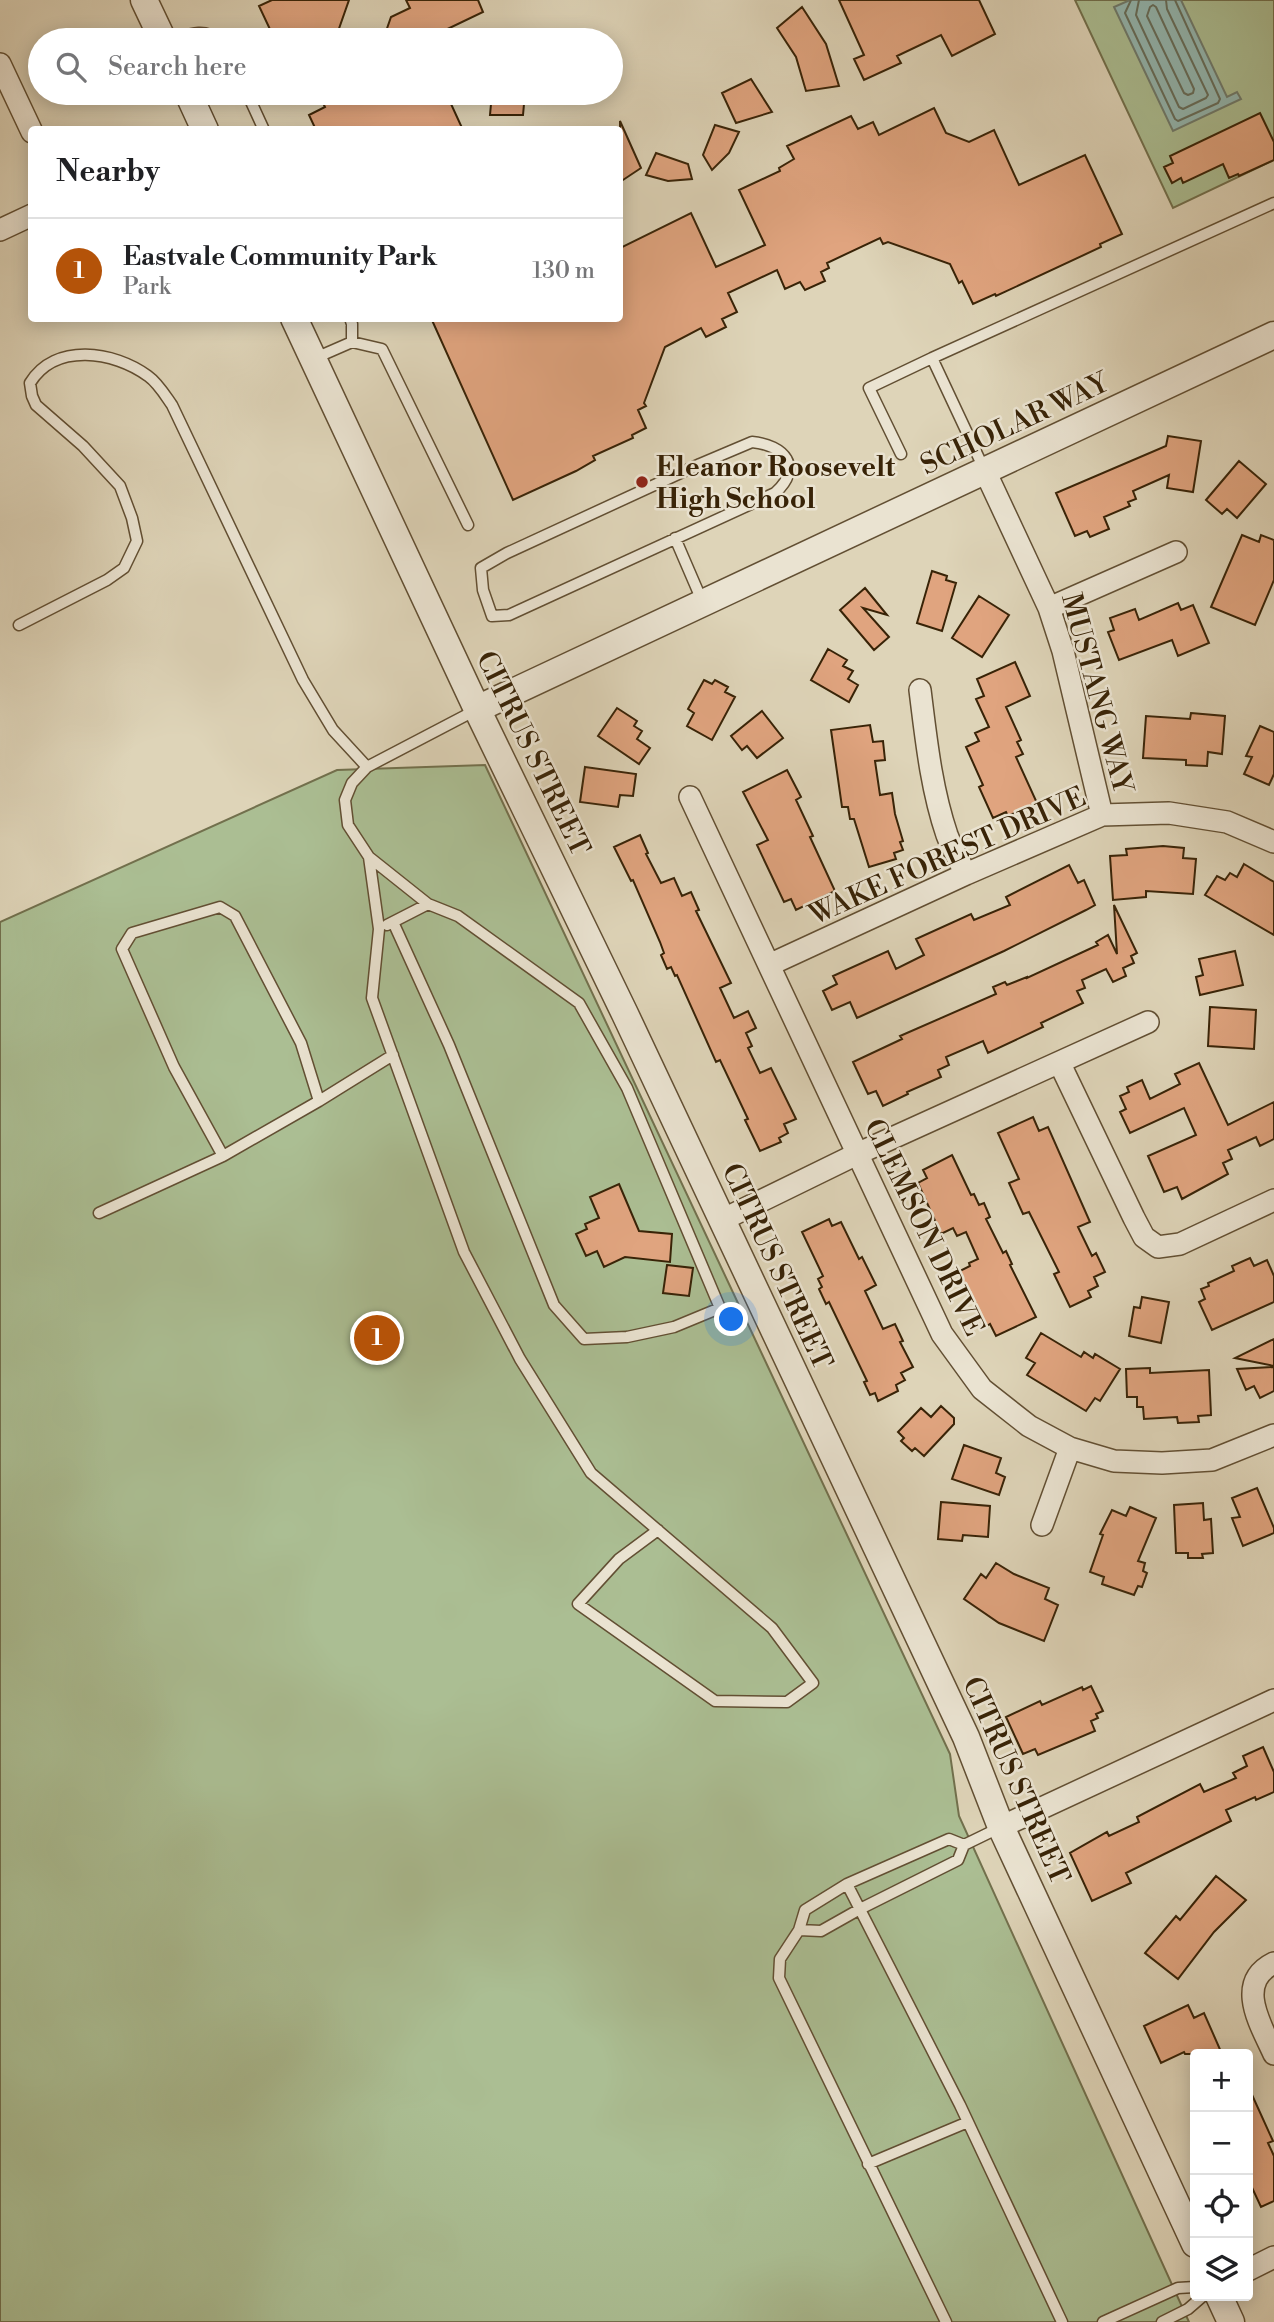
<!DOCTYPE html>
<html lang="en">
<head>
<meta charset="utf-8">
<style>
  body { margin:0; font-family:"Libre Bodoni",serif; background:#f2f2f2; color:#202124 }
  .controls { position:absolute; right:21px; bottom:21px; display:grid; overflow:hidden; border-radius:7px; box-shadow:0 4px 18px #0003 }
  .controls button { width:63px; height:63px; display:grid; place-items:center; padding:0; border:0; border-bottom:2px solid #e0e0e0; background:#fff; color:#202124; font:35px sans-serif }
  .you { position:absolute; left:732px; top:1320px; width:24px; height:24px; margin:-18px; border:5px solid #fff; border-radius:50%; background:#1a73e8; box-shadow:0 0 0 10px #1a73e833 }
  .badge { display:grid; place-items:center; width:46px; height:46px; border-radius:50%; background:#b45309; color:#fff; font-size:23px; font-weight:700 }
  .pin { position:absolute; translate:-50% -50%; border:4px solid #fff; box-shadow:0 2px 7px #0006 }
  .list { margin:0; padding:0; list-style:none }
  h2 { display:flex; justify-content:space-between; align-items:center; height:91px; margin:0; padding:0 28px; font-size:30px }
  h2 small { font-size:23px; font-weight:400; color:#757577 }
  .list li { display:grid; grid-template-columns:46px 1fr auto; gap:21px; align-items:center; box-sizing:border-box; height:105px; padding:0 28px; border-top:2px solid #e0e0e0 }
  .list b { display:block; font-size:26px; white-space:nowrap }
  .list p { margin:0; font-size:23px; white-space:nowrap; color:#757577 }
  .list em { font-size:23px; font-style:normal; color:#757577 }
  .icon { flex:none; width:38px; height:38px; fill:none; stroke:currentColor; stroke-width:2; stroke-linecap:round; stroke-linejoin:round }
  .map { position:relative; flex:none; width:1274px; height:2322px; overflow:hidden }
  .search { position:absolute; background:#fff; box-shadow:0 4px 18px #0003; left:28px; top:28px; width:595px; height:77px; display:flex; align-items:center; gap:18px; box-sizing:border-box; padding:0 24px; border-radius:38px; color:#757577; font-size:26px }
  .panel { position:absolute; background:#fff; box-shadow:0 4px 18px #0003; left:28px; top:126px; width:595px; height:196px; border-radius:7px }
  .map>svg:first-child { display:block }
  .green { fill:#abbe93; stroke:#72704d; stroke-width:2 }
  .water { fill:#93b8b2; stroke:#6f7c6e; stroke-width:2 }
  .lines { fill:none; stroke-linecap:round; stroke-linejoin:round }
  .shore { stroke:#666e5c; stroke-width:2 }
  .building { fill:#e0a47f; stroke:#382307; stroke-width:2 }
  .service-casing { stroke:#624f33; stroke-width:13 }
  .minor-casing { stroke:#624f33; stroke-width:24 }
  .tertiary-casing { stroke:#624f33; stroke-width:29 }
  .service { stroke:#eae3d1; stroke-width:10 }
  .minor { stroke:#eae3d1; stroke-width:21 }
  .tertiary { stroke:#eae3d1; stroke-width:26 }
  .poi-dot { fill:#8f2418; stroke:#eae3d1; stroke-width:2.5 }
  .labels { text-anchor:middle; stroke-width:5; stroke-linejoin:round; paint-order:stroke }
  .street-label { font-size:28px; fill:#382307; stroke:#eae3d1 }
  .poi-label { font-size:28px; font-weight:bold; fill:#382307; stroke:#eae3d1; text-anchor:start }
</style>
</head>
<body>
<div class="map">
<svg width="1274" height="2322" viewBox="0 0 1274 2322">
  <rect width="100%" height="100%" fill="#ded4b8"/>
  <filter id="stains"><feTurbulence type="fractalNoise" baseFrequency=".00286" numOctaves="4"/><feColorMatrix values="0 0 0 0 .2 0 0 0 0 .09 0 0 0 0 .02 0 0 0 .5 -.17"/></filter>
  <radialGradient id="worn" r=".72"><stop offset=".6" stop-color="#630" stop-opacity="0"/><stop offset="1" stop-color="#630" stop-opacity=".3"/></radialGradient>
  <!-- green -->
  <path class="green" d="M1075 0H1274V160L1173 208Z
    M485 765 950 1754 959 1816 1189 2322H0V922L337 770Z"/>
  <!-- water -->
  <path class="water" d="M1130 0H1181L1227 97 1237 92 1241 99 1173 131 1114 7Z"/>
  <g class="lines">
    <!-- shore -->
    <path class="shore" d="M1131 0 1125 13 1175 119 1178 121 1218 103 1220 99 1175 0
      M1139 0 1136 15 1179 107 1183 109 1206 98 1208 95 1167 9 1166 0
      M1153 5 1156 7 1194 89 1193 93 1188 95 1184 93 1147 16 1150 7Z"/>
  </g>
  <!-- building -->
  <path class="building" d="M272 0H349L335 40H275L259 6Z
    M406 0H478L483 12 439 33 436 40H383L391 17 410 8Z
    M839 0H979L995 34 952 56 941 35 897 56 901 63 864 80 854 59 864 55Z
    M802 7 826 44 839 86 806 91 796 57 777 28Z
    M751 79 772 112 736 123 722 93Z
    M318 93H446L463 130H316L309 115 325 107Z
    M492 93H525L523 115H490Z
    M934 108 946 133 969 142 994 130 1019 185 1085 155 1122 234 1100 244 1101 247 996 296 995 294 973 304 962 281 959 283 950 264 888 242 883 244 880 238 827 263 829 268 821 272 825 281 805 290 800 282 785 289 777 270 728 293 737 312 722 319 726 327 706 337 701 328 665 347 644 403 646 406 638 410 646 428 632 435 633 438 593 456 595 460 576 471 513 500 431 318H620V248L691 213 716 267 765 245 739 190 780 171 779 168 794 159 787 146 851 116 858 129 873 122 879 135Z
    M1260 113 1274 142V160L1239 176 1238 174 1229 178 1223 164 1183 183 1181 178 1172 183 1164 167 1173 163 1170 156Z
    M620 121 641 168 620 182Z
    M715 125 739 132 729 153 712 170 703 155Z
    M656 153 688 164 692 179 668 181 646 175Z
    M1168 436 1201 441 1193 492 1167 488 1169 475 1133 491 1136 499 1128 502 1130 506 1104 517 1109 529 1090 537 1087 531 1075 536 1056 493 1166 446Z
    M1239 461 1266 484 1237 518 1227 509 1222 514 1206 500Z
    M1242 535 1259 542 1261 535 1274 540V580L1255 625 1211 607Z
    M932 571 947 576 946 580 956 583 942 631 917 623Z
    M865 588 887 615 863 608 889 637 874 650 840 610Z
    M979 596 1009 615 982 657 952 638Z
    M1178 603 1181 610 1193 605 1209 643 1178 656 1172 640 1119 660 1108 632 1114 630 1110 618 1135 609 1139 620Z
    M828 649 847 660 843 666 853 671 848 679 858 685 849 702 811 680Z
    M1015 662 1030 696 1006 707 1021 740 1017 742 1023 754 1016 757 1037 803 1008 816 1006 812 993 818 979 787 983 785 966 747 979 741 975 733 989 727 976 699 984 696 977 679Z
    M704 680 712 684 715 680 728 687 725 692 735 697 712 740 687 726 694 713 688 709Z
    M617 708 637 721 634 726 642 731 637 739 650 748 639 764 598 736Z
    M762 711 783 738 757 758 747 746 742 750 731 736Z
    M1191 713 1225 716 1222 754 1208 752 1207 766 1186 765V760L1143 758 1146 716 1190 719Z
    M870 725 873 742 883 741 885 760 875 761 880 795 892 793 895 814 903 841 900 842 903 850 894 853 896 859 869 867 854 819H850L848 807H842L831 730Z
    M1260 726 1274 732V774L1269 785 1244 774 1252 757 1246 756Z
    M585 767 636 774 633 796 620 795 618 807 580 802Z
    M787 770 801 797 796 800 813 836 810 837 835 891 796 910 791 899 784 902 757 845 768 840 743 792Z
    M640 835 648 853 646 854 661 883 674 878 682 896 691 892 699 910 696 911 731 983 720 988 734 1018 748 1011 756 1028 746 1033 752 1046 748 1048 760 1073 771 1068 796 1119 784 1124 788 1133 779 1138 781 1142 760 1151 745 1120 748 1119 720 1060 716 1062 677 975 675 976 671 967 667 969 661 955 664 953 660 942 633 880 631 881 614 847Z
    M1163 846 1184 848 1183 858 1196 859 1193 894 1146 891V897L1113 900 1110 856 1127 855 1126 849Z
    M1244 864 1274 882V935L1205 895 1217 876 1225 880 1230 873 1237 877Z
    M1069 865 1078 883 1084 880 1095 905 1086 910 1004 951 857 1018 850 1002 832 1010 823 991 837 984 833 976 888 951 896 969 924 955 916 939 971 914 974 920 1010 905 1006 897Z
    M1114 905 1137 953 1131 956 1134 963 1123 968 1126 976 1113 982 1106 969 1082 980 1085 988 1077 991 1083 1003 1041 1023 1043 1027 988 1053 983 1041 946 1057 949 1065 938 1070 941 1077 907 1092 908 1094 883 1106 876 1091 868 1094 853 1062 902 1039 900 1036 996 994 993 987 1005 982 1007 985 1027 977V978L1098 945 1096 942 1108 935 1117 954Z
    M1235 951 1243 985 1200 995 1196 977 1203 975 1199 959Z
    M1210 1007 1256 1010 1254 1049 1208 1046Z
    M1199 1063 1228 1125 1274 1102V1139L1260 1146 1256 1137 1228 1150 1232 1159 1223 1163 1228 1174 1182 1199 1177 1187 1164 1192 1148 1156 1196 1135 1184 1108 1130 1133 1120 1112 1126 1109 1120 1096 1129 1092 1127 1087 1142 1080 1150 1099 1180 1084 1175 1074Z
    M1033 1117 1039 1131 1048 1127 1090 1222 1078 1227 1092 1256 1096 1253 1105 1272 1094 1277 1098 1286 1088 1291 1091 1297 1070 1307 1054 1274 1059 1272 1029 1212 1023 1214 1009 1183 1019 1179 998 1133Z
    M952 1155 971 1195 974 1194 979 1205 984 1203 990 1217 986 1219 1003 1253 1006 1251 1012 1264 1010 1265 1036 1317 996 1336 990 1324 985 1327 958 1272 970 1266 969 1263 978 1259 966 1232 957 1236 953 1228 941 1234 918 1183 927 1178 923 1170Z
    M619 1184 639 1231 672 1234 670 1262 625 1257 604 1267 597 1251 586 1256 576 1234 587 1229 585 1224 599 1218 590 1197Z
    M829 1219 832 1226 841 1222 859 1259 862 1257 876 1285 865 1291 883 1329 895 1324 903 1341 900 1342 913 1367 901 1373 905 1380 896 1385 898 1391 878 1401 875 1393 870 1395 864 1382 867 1381 829 1302 826 1304 819 1289 822 1287 818 1279 823 1276 802 1232Z
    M1250 1258 1254 1266 1267 1260 1274 1276V1302L1212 1330 1199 1302 1205 1299 1201 1289 1209 1286 1208 1283 1234 1271 1232 1266Z
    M667 1265 693 1268 689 1296 663 1293Z
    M1142 1297 1169 1302 1161 1343 1129 1336 1134 1307 1140 1308Z
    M1041 1333 1081 1357 1084 1352 1093 1358 1095 1354 1120 1369 1100 1401 1095 1398 1086 1411 1027 1375 1035 1363 1026 1358Z
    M1274 1339V1366L1235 1358Z
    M1274 1367V1391L1260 1398 1254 1386 1246 1390 1237 1369Z
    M1150 1368V1373L1209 1370 1211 1415 1198 1416 1199 1422 1178 1423 1177 1417 1144 1419 1143 1407H1137V1397H1127L1126 1369Z
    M941 1406 954 1418V1424L924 1456 915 1448 912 1451 901 1441 904 1438 898 1432 921 1408 931 1417Z
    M964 1445 1001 1458 996 1473 1005 1477 999 1495 952 1479Z
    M1257 1488 1274 1528V1533L1243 1546 1232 1518 1240 1517 1232 1498Z
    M941 1502 990 1506 988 1537 963 1535 962 1541 938 1539Z
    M1203 1503 1204 1520 1211 1519 1213 1553 1202 1554 1203 1558H1188V1553H1176L1174 1505Z
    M1130 1507 1156 1518 1138 1561 1145 1563 1143 1571 1147 1573 1142 1587 1138 1586 1134 1595 1102 1584 1104 1577 1090 1572 1103 1535 1100 1534 1112 1510 1126 1516Z
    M996 1563 1014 1574 1049 1588 1045 1599 1058 1605 1044 1641 999 1623 964 1599 981 1574 986 1578Z
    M1091 1686 1103 1711 1096 1714 1098 1718 1091 1721 1095 1731 1038 1755 1035 1749 1023 1754 1006 1717 1040 1701 1042 1705 1082 1687 1083 1690Z
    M1263 1747 1274 1772V1792L1256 1800 1255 1797 1226 1810 1231 1821 1126 1873 1131 1883 1092 1901 1070 1853 1107 1832 1109 1836 1139 1822 1137 1817 1200 1784 1204 1792 1236 1778 1233 1773 1247 1766 1243 1756Z
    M1216 1876 1246 1900 1214 1932 1178 1979 1145 1953 1176 1916 1180 1920Z
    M1188 2005 1194 2018 1204 2013 1222 2054H1185L1184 2052 1161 2063 1144 2026Z
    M1248 2086 1273 2141 1268 2143 1274 2156V2201L1261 2207 1248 2179Z"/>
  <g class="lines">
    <!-- service casing -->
    <g class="service-casing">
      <path id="service" d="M173 40C188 35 204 27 218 40
        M247 93 264 130
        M350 318 352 324V342
        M932 358 1274 203
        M313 359 352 342 382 349 468 525
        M752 442C784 445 804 467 775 493L509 615 492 616 483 590 481 568 507 553 700 464Z
        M901 454 869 388 932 358 985 471
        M675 538 703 603
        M19 625 107 580 124 568 137 541 132 518 120 486 83 446 36 405 32 396 30 383C55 342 114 351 148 376 158 383 165 395 172 405L303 680 333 730 367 767
        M369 857 379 929 372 998 464 1252 520 1359 591 1473 772 1628 813 1683 787 1702 715 1701 578 1604 619 1559 658 1530
        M393 922 449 1045 554 1305 584 1339 627 1337 674 1327 720 1308 627 1088 579 1003 458 916 428 904 369 857 348 825 345 800 352 783 367 767 476 710
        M387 925 428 904
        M319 1101 223 1156 174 1067 122 949 132 933 220 907 235 916 301 1043 319 1101 393 1055
        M99 1213 223 1156
        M847 1884 960 2105 1062 2322
        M799 1930 821 1931 860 1909 958 1860 964 1845 1001 1827
        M868 2164 968 2122
        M946 2322 779 1978 780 1959 799 1930 805 1910 847 1884 949 1839 964 1845
        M1103 2322 1178 2288 1195 2287
        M1162 2322 1188 2309 1203 2296"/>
    </g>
    <!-- minor casing -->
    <g class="minor-casing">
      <path id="minor" d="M0 64 32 132
        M0 230 32 215
        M985 471 1049 608 1063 651 1102 815
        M1049 608 1176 552
        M920 690C926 738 931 788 947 835 952 848 959 861 966 874
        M690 797 942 1334 982 1389 1029 1426 1070 1448 1114 1461 1162 1463 1212 1460 1274 1435
        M769 965 966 874 1102 815 1169 813 1227 822 1274 842
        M1060 1064 1134 1218 1144 1237 1158 1247 1180 1244 1274 1200
        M722 1220 857 1154 1148 1022
        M1042 1525 1070 1448
        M1001 1827 1274 1700
        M1274 1963C1234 1983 1261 2025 1274 2054
        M1248 2270 1274 2257"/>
    </g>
    <!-- tertiary casing -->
    <g class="tertiary-casing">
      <path id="tertiary" d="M144 0 163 40
        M188 93 205 130
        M294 318 477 709 625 1014 966 1737 1001 1827 1195 2244
        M477 709 1274 335
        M1219 2296 1231 2322"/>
    </g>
    <!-- service -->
    <use href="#service" class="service"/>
    <!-- minor -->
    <use href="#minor" class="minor"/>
    <!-- tertiary -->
    <use href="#tertiary" class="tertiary"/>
  </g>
  <!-- markers -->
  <circle class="poi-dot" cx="642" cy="482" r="7"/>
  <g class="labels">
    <!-- street labels -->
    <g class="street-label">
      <text transform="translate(1014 423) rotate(-25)" y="10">SCHOLAR WAY</text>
      <text transform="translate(1098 693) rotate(75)" y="10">MUSTANG WAY</text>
      <text transform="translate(534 753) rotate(64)" y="10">CITRUS STREET</text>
      <text transform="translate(947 855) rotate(-24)" y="10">WAKE FOREST DRIVE</text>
      <text transform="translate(925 1227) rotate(64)" y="10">CLEMSON DRIVE</text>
      <text transform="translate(778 1266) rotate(65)" y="10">CITRUS STREET</text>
      <text transform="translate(1017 1780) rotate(66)" y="10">CITRUS STREET</text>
    </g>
    <!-- poi labels -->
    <g class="poi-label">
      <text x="656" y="476">Eleanor Roosevelt<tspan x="656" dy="32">High School</tspan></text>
    </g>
  </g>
  <rect width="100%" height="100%" filter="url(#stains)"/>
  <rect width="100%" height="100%" fill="url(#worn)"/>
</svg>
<div class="controls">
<button>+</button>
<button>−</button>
<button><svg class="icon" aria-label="locate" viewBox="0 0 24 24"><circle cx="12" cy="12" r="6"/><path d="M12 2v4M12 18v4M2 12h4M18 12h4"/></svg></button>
<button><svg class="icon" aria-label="layers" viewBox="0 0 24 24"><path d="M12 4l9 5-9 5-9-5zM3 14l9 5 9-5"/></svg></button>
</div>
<div class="you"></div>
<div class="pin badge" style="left:377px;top:1338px">1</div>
<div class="search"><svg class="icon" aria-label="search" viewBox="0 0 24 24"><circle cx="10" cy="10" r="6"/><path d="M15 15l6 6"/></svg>Search here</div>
<section class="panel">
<h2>Nearby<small></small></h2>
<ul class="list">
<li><span class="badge">1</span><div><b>Eastvale Community Park</b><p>Park</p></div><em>130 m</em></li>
</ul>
</section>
</div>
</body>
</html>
